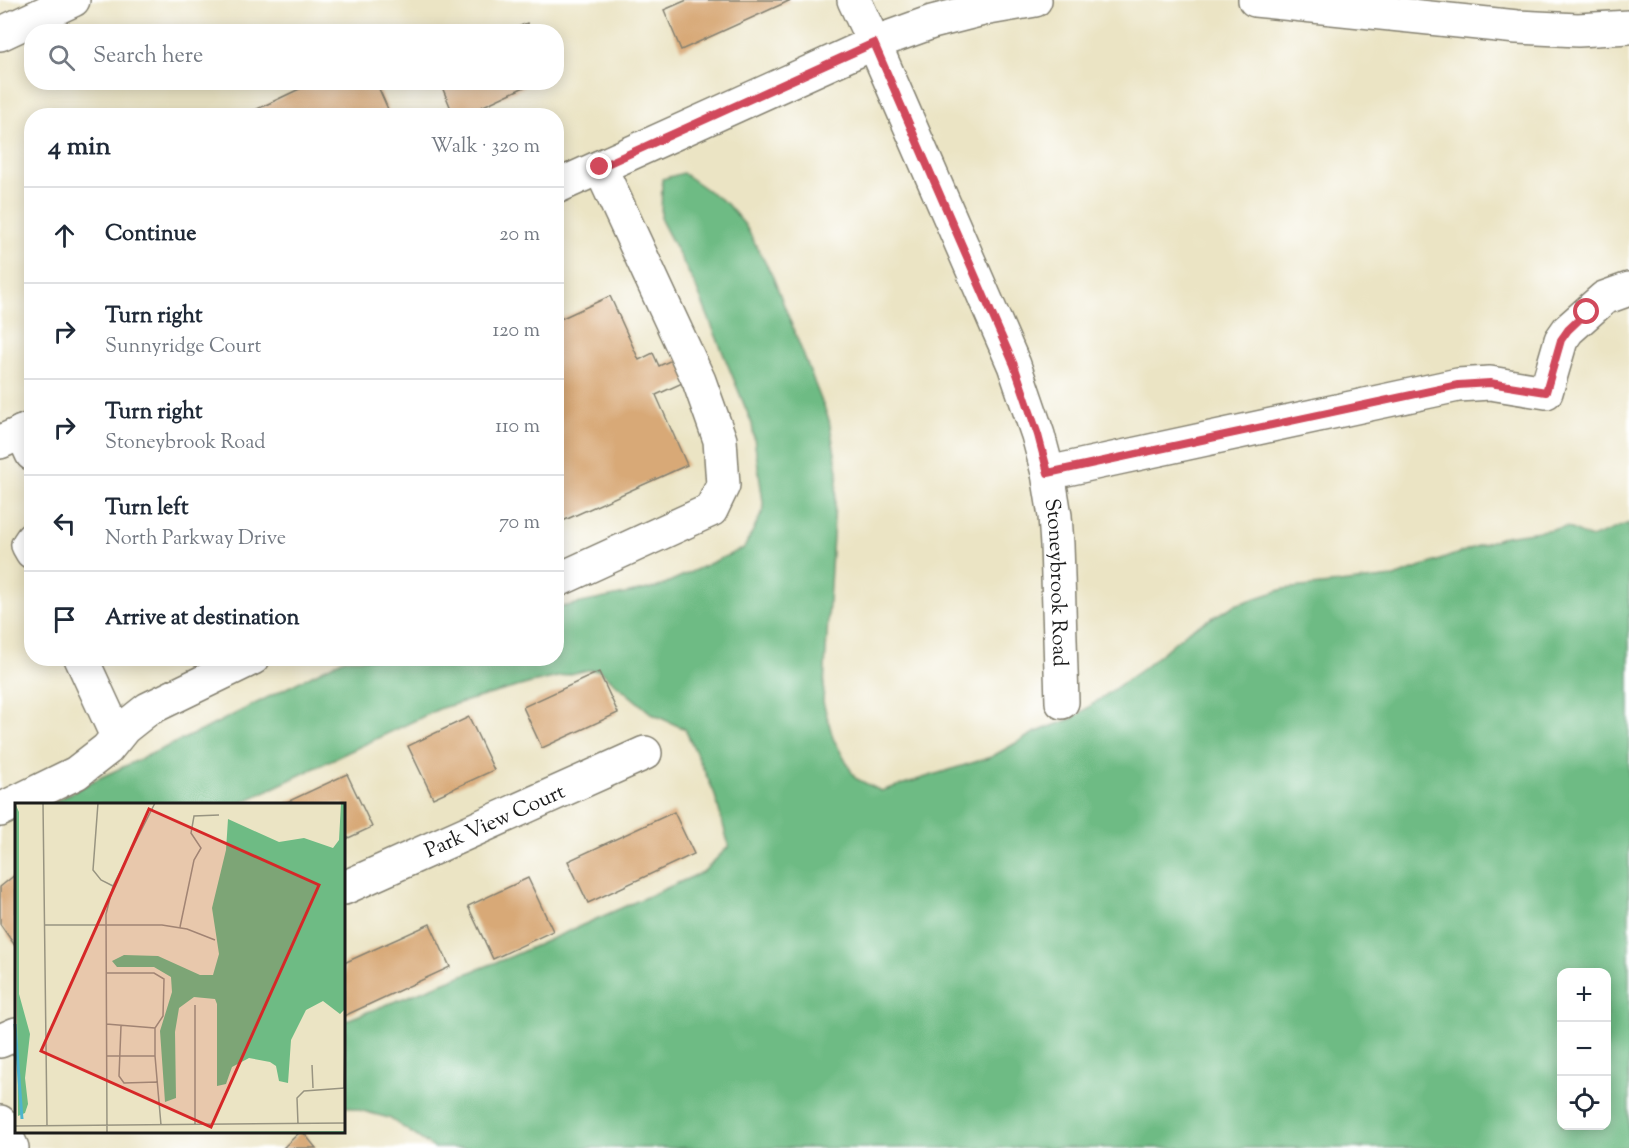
<!DOCTYPE html>
<html lang="en">
<head>
<meta charset="utf-8">
<style>
  body { margin:0; font-family:"Sorts Mill Goudy",serif; background:#f6f6f7; color:#1f2937 }
  .controls { position:absolute; right:18px; bottom:18px; display:grid; overflow:hidden; border-radius:12px; box-shadow:0 3px 15px #0003 }
  .controls button { width:54px; height:54px; display:grid; place-items:center; padding:0; border:0; border-bottom:2px solid #e0e1e3; background:#fff; color:#1f2937; font:30px sans-serif }
  .stop { position:absolute; width:18px; height:18px; margin:-14px; border:4px solid #d1495b; border-radius:50%; background:#fff }
  .stop.end { background:#d1495b; border-color:#fff; box-shadow:0 2px 6px #0008 }
  .list { margin:0; padding:0; list-style:none }
  h2 { display:flex; justify-content:space-between; align-items:center; height:78px; margin:0; padding:0 24px; font-size:26px }
  h2 small { font-size:20px; font-weight:400; color:#747a83 }
  .list li { display:grid; grid-template-columns:39px 1fr auto; gap:18px; align-items:center; box-sizing:border-box; height:96px; padding:0 24px; border-top:2px solid #e0e1e3 }
  .list b { display:block; font-size:22px; white-space:nowrap }
  .list p { margin:0; font-size:20px; white-space:nowrap; color:#747a83 }
  .list em { font-size:20px; font-style:normal; color:#747a83 }
  .icon { flex:none; width:33px; height:33px; fill:none; stroke:currentColor; stroke-width:2; stroke-linecap:round; stroke-linejoin:round }
  .map { position:relative; flex:none; width:1629px; height:1148px; overflow:hidden }
  .search { position:absolute; background:#fff; box-shadow:0 3px 15px #0003; left:24px; top:24px; width:540px; height:66px; display:flex; align-items:center; gap:15px; box-sizing:border-box; padding:0 21px; border-radius:24px; color:#747a83; font-size:22px }
  .panel { position:absolute; background:#fff; box-shadow:0 3px 15px #0003; left:24px; top:108px; width:540px; height:558px; border-radius:24px }
  .map>svg:first-child { display:block }
  .forest { fill:#6ebb84; stroke:#456c50; stroke-width:1.5; fill-rule:evenodd }
  .building { fill:#d8a977 }
  .lines { fill:none; stroke-linecap:round; stroke-linejoin:round }
  .minor-casing { stroke:#848070; stroke-width:36 }
  .major-casing { stroke:#848070; stroke-width:36 }
  .minor { stroke:#fff; stroke-width:33 }
  .major { stroke:#fff; stroke-width:33 }
  .route { stroke:#d1495b; stroke-width:8 }
  .labels { text-anchor:middle; stroke-width:4.5; stroke-linejoin:round; paint-order:stroke }
  .street-label { font-size:21px; fill:#1c1c1c; stroke:#fff }
  .inset-river { fill:none; stroke:#4eb4cd; stroke-width:3 }
  .inset-road { fill:none; stroke:#989481; stroke-width:1.5 }
  .view { fill:#d62828; fill-opacity:0.15; stroke:#d62828; stroke-width:3 }
  .inset-edge { fill:none; stroke:#1c1c1c; stroke-width:3 }
</style>
</head>
<body>
<div class="map">
<svg width="1629" height="1148" viewBox="0 0 1629 1148">
  <rect width="100%" height="100%" fill="#fff"/>
  <filter id="ink" filterUnits="userSpaceOnUse"><feTurbulence type="fractalNoise" baseFrequency=".0167" numOctaves="2"/><feDisplacementMap in="SourceGraphic" scale="12" xChannelSelector="R" yChannelSelector="G"/><feConvolveMatrix kernelMatrix="1 2 1 2 8 2 1 2 1" color-interpolation-filters="sRGB"/></filter>
  <filter id="wash" filterUnits="userSpaceOnUse"><feTurbulence type="fractalNoise" baseFrequency=".008" numOctaves="4" result="noise"/><feDisplacementMap in="SourceGraphic" scale="24" xChannelSelector="R" yChannelSelector="G"/><feGaussianBlur stdDeviation="1.35" result="paint"/><feColorMatrix in="noise" values="0 0 0 0 0 0 0 0 0 0 0 0 0 0 0 0 0 1.4 0 .05"/><feComposite in="paint" operator="in"/></filter>
  <g filter="url(#wash)">
    <rect width="100%" height="100%" fill="#ebe4c4"/>
    <!-- forest -->
    <path class="forest" d="M683 173 727 204 745 225 773 277 829 420 838 471 835 502 823 702 833 738 855 778 881 791 991 757 1034 733 1073 718 1144 668 1188 631 1235 605 1284 589 1394 577 1505 536 1567 527 1591 538 1629 523V1148H434L389 1118 344 1106V1021L510 957 703 872 729 846 714 792 685 729 652 714 599 670H588L531 683 441 708 239 804H50L93 781 207 728 344 659 556 658 557 608 658 587 744 548 764 509 752 424 696 287 661 220 662 179ZM1562 972H1606V1126H1562Z"/>
    <g id="blocks">
      <!-- building -->
      <path class="building" d="M687 0H791L681 50 664 10Z
        M527 23 531 32H507Z
        M314 82H376L391 116H252L251 112Z
        M440 82H535L462 116H454Z
        M610 296 639 360 653 353 659 366 678 357 689 380 656 395 687 465 556 524V321Z
        M599 672 618 713 542 748 523 707Z
        M469 717 494 770 433 798 408 746Z
        M347 774 372 827 344 840V804H288L287 802Z
        M674 812 694 854 588 903 568 861Z
        M16 874V947L0 924V887Z
        M528 878 553 931 493 959 468 906Z
        M430 924 450 967 344 1016V963Z
        M300 1132H303L316 1148H283Z"/>
    </g>
  </g>
  <g filter="url(#ink)">
    <use href="#blocks" fill-opacity="0" stroke="#848070" stroke-width="1.5"/>
    <g class="lines">
      <!-- minor casing -->
      <g class="minor-casing">
        <g id="minor">
          <path id="s1" d="M854 0 874 43 1014 365 1038 435 1048 473 1055 516 1057 545 1062 702"/>
          <path d="M0 34 73 0"/>
          <path d="M22 432 32 454"/>
          <path d="M1048 473 1458 385 1490 383 1546 392 1561 340 1568 330 1604 298 1629 289"/>
          <path d="M32 539 28 545 32 552"/>
          <path d="M556 581 711 510 723 485 720 440 699 381 600 167"/>
          <path d="M81 658 117 736"/>
          <path d="M0 810 76 773 107 749 124 728 148 709 253 658"/>
          <path id="s2" d="M344 888 645 753"/>
          <path d="M0 1041 16 1034"/>
        </g>
      </g>
      <!-- major casing -->
      <g class="major-casing">
        <path id="major" d="M1255 0 1517 27 1578 30 1629 27
          M556 187 874 43 932 22 983 9 1035 0
          M0 442 32 428
          M0 1122 12 1148"/>
      </g>
      <!-- minor -->
      <use href="#minor" class="minor"/>
      <!-- major -->
      <use href="#major" class="major"/>
    </g>
  </g>
  <g class="lines" filter="url(#ink)">
    <!-- route -->
    <path class="route" d="M600 167 874 43 1014 365 1038 435 1048 473 1458 385 1490 383 1546 392 1561 340 1568 330 1587 312"/>
  </g>
  <g class="labels">
    <!-- street labels -->
    <g class="street-label">
      <text dy="7" stroke="none"><textPath href="#s1" startOffset="622">Stoneybrook Road</textPath></text>
      <text dy="7" stroke="none"><textPath href="#s2" startOffset="165">Park View Court</textPath></text>
    </g>
  </g>
  <!-- overview -->
  <g transform="translate(15 803)">
    <rect width="330" height="330" fill="#ebe4c4"/>
    <path d="M330 328V330H118L121 329Z" fill="#88db9d"/>
    <path d="M0 0 4 9V191L15 231 10 275 13 301 10 310 3 313ZM326 0H330V206L325 211 308 198 291 207 276 237 273 280 264 278 261 263 255 259 234 255 217 264 211 281 202 283V201L200 196 179 194 164 205 160 229 161 295 150 299 145 228 157 189 156 174 139 164H102L97 158 109 152 143 153 185 172H198L204 151 197 105 211 47 213 16 264 39 289 35 318 45 324 37Z" fill="#6ebb84"/>
    <path class="inset-river" d="M0 221 7 316"/>
    <path class="inset-road" d="M28 0 32 323M83 0 78 67 86 77 98 83M29 122H147L172 126 200 137M165 124 179 57 186 45 176 30 179 13 204 12M91 170H139L149 176 148 213 140 225V253H91M180 202V322M91 221 140 225M106 223 104 273 109 280 143 279M140 253 146 322M297 262 298 285M329 285 330 238M283 321 282 295 289 288 330 285M0 323 330 320M92 330 91 111 98 83 140 0"/>
    <path class="view" d="M134 6 304 82 196 324 26 248Z"/>
    <rect width="330" height="330" class="inset-edge"/>
  </g>
</svg>
<div class="controls">
<button>+</button>
<button>−</button>
<button><svg class="icon" aria-label="locate" viewBox="0 0 24 24"><circle cx="12" cy="12" r="6"/><path d="M12 2v4M12 18v4M2 12h4M18 12h4"/></svg></button>
</div>
<div class="stop" style="left:1587px;top:312px"></div>
<div class="stop end" style="left:600px;top:167px"></div>
<div class="search"><svg class="icon" aria-label="search" viewBox="0 0 24 24"><circle cx="10" cy="10" r="6"/><path d="M15 15l6 6"/></svg>Search here</div>
<section class="panel">
<h2>4 min<small>Walk · 320 m</small></h2>
<ul class="list">
<li><svg class="icon" aria-label="ahead" viewBox="0 0 24 24"><path d="M12 20V5M6 11l6-6 6 6"/></svg><div><b>Continue</b></div><em>20 m</em></li>
<li><svg class="icon" aria-label="right" viewBox="0 0 24 24"><path d="M7 20v-9h11M14 6l5 5-5 5"/></svg><div><b>Turn right</b><p>Sunnyridge Court</p></div><em>120 m</em></li>
<li><svg class="icon" aria-label="right" viewBox="0 0 24 24"><path d="M7 20v-9h11M14 6l5 5-5 5"/></svg><div><b>Turn right</b><p>Stoneybrook Road</p></div><em>110 m</em></li>
<li><svg class="icon" aria-label="left" viewBox="0 0 24 24"><path d="M17 20v-9H6M10 6l-5 5 5 5"/></svg><div><b>Turn left</b><p>North Parkway Drive</p></div><em>70 m</em></li>
<li><svg class="icon" aria-label="arrive" viewBox="0 0 24 24"><path d="M6 21V4h12l-3 4 3 4H6"/></svg><div><b>Arrive at destination</b></div></li>
</ul>
</section>
</div>
</body>
</html>
